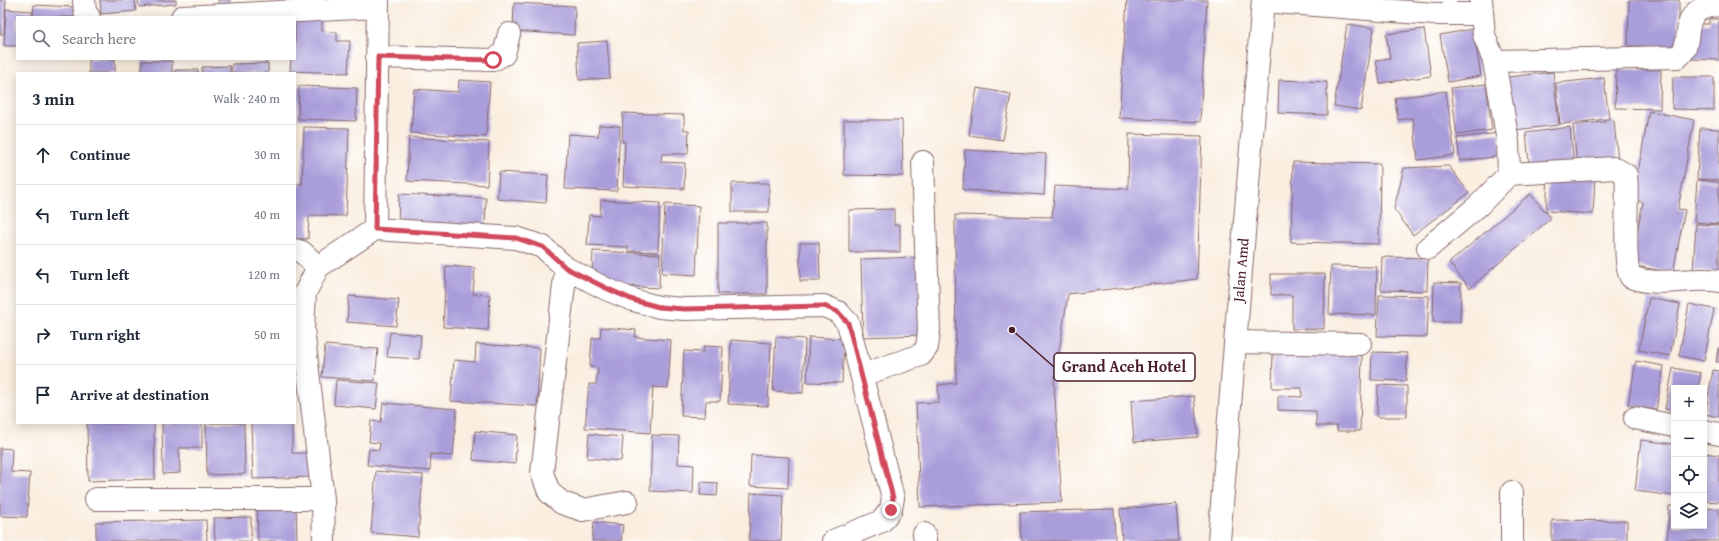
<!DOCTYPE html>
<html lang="en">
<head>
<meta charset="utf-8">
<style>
  body { margin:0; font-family:"Gentium Book Plus",serif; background:#f2f2f3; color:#1f2937 }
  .controls { position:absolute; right:12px; bottom:12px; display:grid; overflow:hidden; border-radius:0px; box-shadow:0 2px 10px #0003 }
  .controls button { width:36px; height:36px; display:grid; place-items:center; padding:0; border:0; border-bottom:1px solid #e0e1e3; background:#fff; color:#1f2937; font:20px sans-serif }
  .stop { position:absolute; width:12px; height:12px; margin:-9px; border:3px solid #d1495b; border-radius:50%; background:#fff }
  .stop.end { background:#d1495b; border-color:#fff; box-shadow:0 1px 4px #0008 }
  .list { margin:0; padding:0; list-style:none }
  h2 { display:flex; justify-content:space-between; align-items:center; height:52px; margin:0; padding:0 16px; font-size:17px }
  h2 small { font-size:13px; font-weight:400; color:#747a83 }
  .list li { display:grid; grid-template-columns:26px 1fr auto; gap:12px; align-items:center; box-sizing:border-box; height:60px; padding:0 16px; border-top:1px solid #e0e1e3 }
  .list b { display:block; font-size:15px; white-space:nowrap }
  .list em { font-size:13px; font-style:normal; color:#747a83 }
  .icon { flex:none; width:22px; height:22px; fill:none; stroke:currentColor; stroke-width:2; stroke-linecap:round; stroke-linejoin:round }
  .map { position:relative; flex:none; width:1719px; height:541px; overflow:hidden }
  .search { position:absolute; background:#fff; box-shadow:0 2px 10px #0003; left:16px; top:16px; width:280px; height:44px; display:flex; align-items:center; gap:10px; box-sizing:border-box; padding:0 14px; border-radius:0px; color:#747a83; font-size:15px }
  .panel { position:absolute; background:#fff; box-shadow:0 2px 10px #0003; left:16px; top:72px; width:280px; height:352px; border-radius:0px }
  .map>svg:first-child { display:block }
  .building { fill:#aa9eda }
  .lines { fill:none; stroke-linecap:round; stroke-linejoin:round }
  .minor-casing { stroke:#87676a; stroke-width:24 }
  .minor { stroke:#fff; stroke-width:22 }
  .route { stroke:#d1495b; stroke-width:5 }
  .labels { text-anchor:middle; stroke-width:3.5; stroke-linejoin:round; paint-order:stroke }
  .street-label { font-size:15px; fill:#4a1f2b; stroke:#fff }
  .leader { fill:none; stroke:#4a1f2b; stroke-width:1.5 }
  .callout-dot { fill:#4a1f2b; stroke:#fff; stroke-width:1.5 }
  .callout { fill:#fff; stroke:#4a1f2b; stroke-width:1.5 }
  .callout-label { font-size:16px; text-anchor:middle; font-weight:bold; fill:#4a1f2b }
</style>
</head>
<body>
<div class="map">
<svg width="1719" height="541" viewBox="0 0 1719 541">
  <rect width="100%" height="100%" fill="#fff"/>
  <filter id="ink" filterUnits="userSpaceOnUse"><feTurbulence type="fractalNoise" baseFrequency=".025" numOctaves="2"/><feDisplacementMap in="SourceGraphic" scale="8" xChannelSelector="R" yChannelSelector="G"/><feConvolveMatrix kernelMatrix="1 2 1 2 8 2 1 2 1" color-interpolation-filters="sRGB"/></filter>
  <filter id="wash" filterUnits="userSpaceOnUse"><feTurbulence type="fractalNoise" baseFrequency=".012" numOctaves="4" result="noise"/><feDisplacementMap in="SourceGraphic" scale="16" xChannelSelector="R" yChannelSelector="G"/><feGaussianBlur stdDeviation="0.9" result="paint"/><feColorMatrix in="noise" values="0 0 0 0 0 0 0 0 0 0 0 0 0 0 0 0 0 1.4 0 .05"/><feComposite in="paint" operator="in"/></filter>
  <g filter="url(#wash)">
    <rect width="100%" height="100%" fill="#f9eedf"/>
    <g id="blocks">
      <!-- building -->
      <path class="building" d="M0 0H6L4 34H0Z
        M100 0H135L136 11 101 14Z
        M138 0H176V4L139 7Z
        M218 0H230V6H218Z
        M1127 0H1207L1200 122 1119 118Z
        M1629 0H1679V47L1628 46Z
        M514 3 575 6 574 35 513 31Z
        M34 5 75 7 74 17H33Z
        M6 9 32 11V17H17V46H4Z
        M1709 19H1719V60L1691 59 1692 24H1709Z
        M295 20 322 21V31L337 32V41H350L348 73 290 71 291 59H295Z
        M1347 24 1374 28 1361 110 1334 106Z
        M1424 29 1431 76 1380 83 1376 60 1390 58 1386 34Z
        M1473 29 1481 76 1448 82 1440 35Z
        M607 41 610 78 579 80 577 43Z
        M89 59H115V73H89Z
        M142 61H172V73H142Z
        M268 63V73H232V64Z
        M230 66V73H202V67Z
        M1616 69 1661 70 1660 109 1615 108Z
        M175 70H198V73H175Z
        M1553 72 1559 125 1514 130 1508 77Z
        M1673 77H1714V110L1672 109Z
        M1604 78 1609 119 1560 124 1556 83Z
        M459 80 490 82 486 137 411 133 414 89 458 92Z
        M1279 80 1327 82V115L1278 113Z
        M1486 84 1492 130 1457 135 1451 88Z
        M299 86 357 88 356 121 298 119Z
        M977 88 1011 94 1003 140 969 135Z
        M1446 91 1455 155 1418 160 1413 118 1398 120 1395 98Z
        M1649 111 1694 120 1678 209 1685 210 1673 273 1631 265 1643 202 1633 200Z
        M623 113 684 115V130H689L688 154H662L661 162 685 163 684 189 623 186 625 142H622Z
        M844 120H902L903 176 844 175Z
        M1614 121 1618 161 1577 166 1573 125Z
        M599 125 620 126 617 191 565 189 568 134 598 136Z
        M304 127 349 128 346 216 309 215 308 239H295V184H302Z
        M1570 127 1574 166 1530 172 1526 133Z
        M1700 128 1719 129V180L1697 179Z
        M1499 133 1502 156 1460 161 1457 138Z
        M1129 134 1202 136 1197 279 1068 294 1054 383 1062 502 920 507 916 403 939 402 938 385 956 383 955 215 1052 217 1055 186 1128 189Z
        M409 137 489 142 487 185 407 181Z
        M965 150 1046 154 1044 195 963 190Z
        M1293 162 1380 164 1379 244 1291 242Z
        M1449 166 1469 193 1413 235 1394 209 1404 168Z
        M499 172 548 175 546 203 497 199Z
        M1548 176 1595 178 1593 214 1546 211Z
        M1697 180 1719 182V224L1694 222Z
        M732 183H769V212H732Z
        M399 194 486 198 485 230 398 226Z
        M1530 194 1551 218 1470 288 1449 263Z
        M601 200 660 203 658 252 628 251V247L587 245 589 215 600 216Z
        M665 204 699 206 696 275 662 273Z
        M894 209V225H900V252H849V210Z
        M718 223H767V294H718Z
        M1696 224 1719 225V272L1693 270Z
        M800 243H819L820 281H800Z
        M593 251 660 254 659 288 604 285 605 275 592 274Z
        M921 257 923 335 863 337 861 259Z
        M1382 257 1428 258 1427 291 1381 290Z
        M446 266 475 268 473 294 490 295 488 330 443 327Z
        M1331 266 1377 267 1376 315 1329 314Z
        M1271 274H1325L1324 329H1292V295H1271Z
        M1434 282 1461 283 1460 322H1433Z
        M1379 295 1429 296 1427 337 1377 336Z
        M349 296 399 300 396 326 347 322Z
        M1649 298 1680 304 1670 356 1639 350Z
        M1689 304 1714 309 1704 361 1679 356Z
        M601 327 636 330 635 337 671 340 668 388 653 387 650 433 585 428 589 384H596L598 368 590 367 592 338H600Z
        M390 332 421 335 419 359 387 357Z
        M776 337 805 339 803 393 773 391Z
        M809 337 844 339 842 383 807 382Z
        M731 340 771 343 768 406 728 404Z
        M476 344 540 348 537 406 451 401 454 360 475 362Z
        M325 345 378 349 375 381 322 377Z
        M704 346 723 347 720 401H706L705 417 681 416 684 351 703 352Z
        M1718 348H1719V362H1716Z
        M1372 352 1407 353 1406 381 1371 380Z
        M1273 353 1362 355 1360 431H1337V426H1316V411L1278 410V396L1302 397V388H1272Z
        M1636 361 1664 366 1656 410 1628 405Z
        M1673 368 1701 373 1698 388H1674V411L1665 409Z
        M1713 370 1719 371V417L1705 414Z
        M336 380 379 383 376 409 334 405Z
        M1378 385 1407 386V417H1377Z
        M1194 396 1198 437 1134 442 1131 401Z
        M383 403 457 409 453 456 431 454 430 471 367 465 369 449 379 450 380 443 369 442 371 421 381 422Z
        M87 423H154L155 479 88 481Z
        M162 423H202V448H179L180 473 163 474Z
        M206 423H244L245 474 207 475Z
        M251 423H292V453H312V477L253 479Z
        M475 431 517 435 515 464 473 460Z
        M589 434 623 437 621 461 587 458Z
        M652 435 679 436 678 464 694 465 693 493 650 491Z
        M1641 440 1674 444V496L1635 491Z
        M0 448 12 449 11 472 30 473 27 517 0 516Z
        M1704 453 1719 455V502L1704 501Z
        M751 455 789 457 788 488 750 486Z
        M376 471 423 475 418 537 371 533Z
        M701 482 718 483 717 496 700 495Z
        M751 493 783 495 781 541H749Z
        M1176 504 1179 541H1122L1120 509Z
        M296 505 297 541H258L257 506Z
        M1669 506H1674V526H1704V508L1719 509V541H1667Z
        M1114 509 1115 541H1022L1020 512Z
        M251 517V541H215L214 518Z
        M206 520 207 541H96V522Z
        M1552 520 1627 521V541H1552Z
        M594 522 623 525 621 541H592Z"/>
    </g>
  </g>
  <g filter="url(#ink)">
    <use href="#blocks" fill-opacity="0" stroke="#87676a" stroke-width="1"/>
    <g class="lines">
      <!-- minor casing -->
      <g class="minor-casing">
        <path id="minor" d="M84 0 85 12 89 17
          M1263 1 1434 14H1481
          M182 17 378 7
          M377 57 493 60 504 54 509 34
          M1494 61 1678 57C1698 41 1673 8 1719 5
          M1509 174 1615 168 1626 175C1629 195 1622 265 1631 277 1659 288 1691 276 1719 281
          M375 229 516 238 543 247 566 268 606 289 633 300 659 307 684 309 824 306 838 312 848 323 893 498 891 509 882 521 833 541
          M1428 248 1479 205 1509 174 1508 142 1502 106 1494 61 1484 35 1481 0
          M295 250 302 252 318 267
          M566 268 542 473 549 492 562 503 583 510 627 502
          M1235 342 1360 344
          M862 375 921 355 927 347 929 331 923 162
          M1635 418 1674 426
          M1704 431 1719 434
          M96 499H323
          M924 534 925 541
          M324 541 323 499 303 329 305 293 318 267 375 229 378 0
          M1219 541 1263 0
          M1512 541V492"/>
      </g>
      <!-- minor -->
      <use href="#minor" class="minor"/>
    </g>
  </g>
  <g class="lines" filter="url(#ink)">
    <!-- route -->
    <path class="route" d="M493 60 378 57 375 229 516 238 543 247 566 268 606 288 633 300 659 307 684 309 824 306 838 312 848 323 893 498 891 510"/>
  </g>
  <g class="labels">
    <!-- street labels -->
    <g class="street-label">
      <text transform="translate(1241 270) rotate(-85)" y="5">Jalan Amd</text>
    </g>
  </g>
  <!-- callouts -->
  <path class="leader" d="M1012 330L1054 367"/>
  <circle class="callout-dot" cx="1012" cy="330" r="4"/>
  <rect class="callout" x="1054" y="353" width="141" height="28" rx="4"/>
  <g class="callout-label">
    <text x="1124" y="372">Grand Aceh Hotel</text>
  </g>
</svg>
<div class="controls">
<button>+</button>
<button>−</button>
<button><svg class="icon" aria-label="locate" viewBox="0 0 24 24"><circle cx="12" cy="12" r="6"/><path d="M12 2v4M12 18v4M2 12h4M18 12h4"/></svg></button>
<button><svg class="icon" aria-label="layers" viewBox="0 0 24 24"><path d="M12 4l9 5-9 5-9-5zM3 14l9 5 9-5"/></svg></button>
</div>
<div class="stop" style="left:493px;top:60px"></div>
<div class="stop end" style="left:891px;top:510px"></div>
<div class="search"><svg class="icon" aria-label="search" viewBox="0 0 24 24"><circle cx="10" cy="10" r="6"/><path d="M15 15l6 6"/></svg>Search here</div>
<section class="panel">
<h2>3 min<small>Walk · 240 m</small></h2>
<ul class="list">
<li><svg class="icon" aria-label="ahead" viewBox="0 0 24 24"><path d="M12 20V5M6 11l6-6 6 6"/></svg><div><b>Continue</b></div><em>30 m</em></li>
<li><svg class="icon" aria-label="left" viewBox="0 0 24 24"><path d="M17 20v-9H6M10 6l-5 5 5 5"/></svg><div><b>Turn left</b></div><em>40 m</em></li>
<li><svg class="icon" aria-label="left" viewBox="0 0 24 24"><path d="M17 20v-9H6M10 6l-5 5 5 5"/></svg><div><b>Turn left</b></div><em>120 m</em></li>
<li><svg class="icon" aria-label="right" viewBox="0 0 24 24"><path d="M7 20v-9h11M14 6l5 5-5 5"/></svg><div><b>Turn right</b></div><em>50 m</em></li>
<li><svg class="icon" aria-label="arrive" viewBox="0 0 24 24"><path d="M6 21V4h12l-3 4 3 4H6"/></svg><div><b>Arrive at destination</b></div></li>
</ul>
</section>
</div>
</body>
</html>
